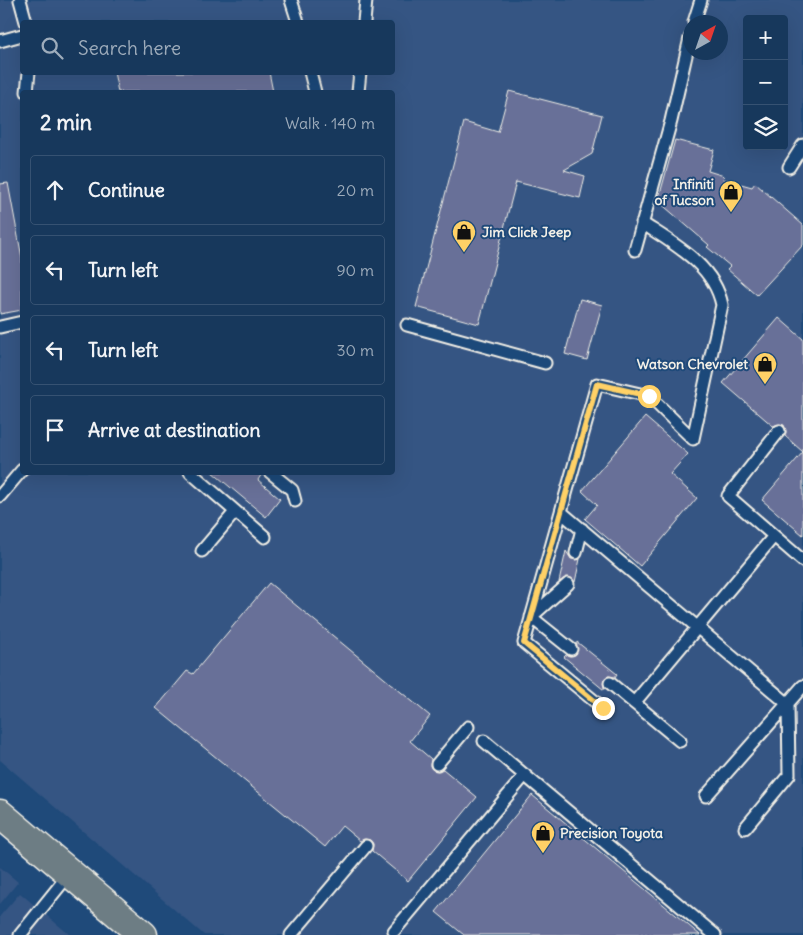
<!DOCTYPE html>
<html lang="en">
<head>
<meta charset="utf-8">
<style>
  body { margin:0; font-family:Delius,sans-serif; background:#244365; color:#f1f3f6 }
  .controls { position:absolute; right:15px; top:15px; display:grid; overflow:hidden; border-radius:5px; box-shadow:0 5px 20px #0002 }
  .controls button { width:45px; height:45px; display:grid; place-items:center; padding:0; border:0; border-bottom:1px solid #365272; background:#17385c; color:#f1f3f6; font:25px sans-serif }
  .compass { position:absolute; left:683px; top:15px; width:45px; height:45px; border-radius:50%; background:#17385c; box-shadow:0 5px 20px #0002; rotate:40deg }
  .stop { position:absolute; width:15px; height:15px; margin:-11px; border:4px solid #ffd166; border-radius:50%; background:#fff }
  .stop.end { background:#ffd166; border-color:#fff; box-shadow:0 1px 5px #0008 }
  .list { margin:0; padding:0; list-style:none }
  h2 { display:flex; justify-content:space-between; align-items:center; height:65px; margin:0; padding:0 20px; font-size:21px }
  h2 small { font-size:16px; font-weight:400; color:#9eacbb }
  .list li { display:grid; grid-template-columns:32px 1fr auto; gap:15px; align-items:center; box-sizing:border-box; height:70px; margin:0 10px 10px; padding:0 10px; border:1px solid #365272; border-radius:5px }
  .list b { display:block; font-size:19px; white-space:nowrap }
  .list em { font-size:16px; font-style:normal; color:#9eacbb }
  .icon { flex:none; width:28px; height:28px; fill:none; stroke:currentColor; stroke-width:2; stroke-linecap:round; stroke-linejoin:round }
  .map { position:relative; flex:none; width:803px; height:935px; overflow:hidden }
  .search { position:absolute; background:#17385c; box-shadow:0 5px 20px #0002; left:20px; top:20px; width:375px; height:55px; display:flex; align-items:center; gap:12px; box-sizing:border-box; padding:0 18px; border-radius:5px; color:#9eacbb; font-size:19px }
  .panel { position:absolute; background:#17385c; box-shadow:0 5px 20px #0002; left:20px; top:90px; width:375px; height:385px; border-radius:5px }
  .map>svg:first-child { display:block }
  .built { fill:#355583; fill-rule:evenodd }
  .building { fill:#677098; stroke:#f4f1e8 }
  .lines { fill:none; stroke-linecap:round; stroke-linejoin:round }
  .lane-casing { stroke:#f4f1e8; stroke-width:15 }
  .primary-casing { stroke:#f4f1e8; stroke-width:31 }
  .lane { stroke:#1f4a7a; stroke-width:11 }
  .primary { stroke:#6d7d84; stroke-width:28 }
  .route { stroke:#ffd166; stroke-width:6 }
  .labels { text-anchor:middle; stroke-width:4; stroke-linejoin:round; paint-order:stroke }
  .poi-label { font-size:14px; font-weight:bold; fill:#f4f1e8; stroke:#1f4a7a; text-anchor:end }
</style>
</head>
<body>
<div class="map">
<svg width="803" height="935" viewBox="0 0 803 935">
  <rect width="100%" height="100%" fill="#1f4a7a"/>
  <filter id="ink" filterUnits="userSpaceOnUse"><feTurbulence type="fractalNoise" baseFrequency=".02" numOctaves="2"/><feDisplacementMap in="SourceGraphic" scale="10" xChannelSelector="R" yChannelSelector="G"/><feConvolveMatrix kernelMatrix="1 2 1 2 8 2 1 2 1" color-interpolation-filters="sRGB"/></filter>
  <g filter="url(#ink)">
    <!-- built -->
    <path class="built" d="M0 0H803V935H204L0 760ZM747 19H784V146H747ZM22 22H392V72H22ZM690 22H720V52H690ZM22 92H392V472H22Z
      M0 867 18 882 0 904Z
      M20 893 70 935H0V916Z"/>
    <!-- building -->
    <path class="building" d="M114 72H269L273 92H118Z
      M509 91 602 115 592 154 564 170 585 176 580 198 516 182 479 324 416 307 464 122 498 132Z
      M675 140 714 150 708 171 724 176 723 179 752 187 755 183 803 225V245L757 295 727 269 730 266 707 247 709 245 658 201Z
      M8 183 22 258V310L0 314V184Z
      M580 299 602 305 587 360 565 354Z
      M779 318 803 339V452L785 436 786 432 784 425 780 424 773 426 723 383Z
      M645 417 688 454 670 474 697 498 640 566 585 519 597 505 582 491Z
      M803 452V535L762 500Z
      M212 472H263L258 480 280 499 266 517Z
      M566 551 571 559H580L575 582 567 577 559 582Z
      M269 583 430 716 410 741 431 759 430 766 433 770 439 771 443 769 477 797 408 881 372 851 373 844 370 840 364 839 360 841 342 826 325 847 156 708 187 671 193 674Z
      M577 642 617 674 615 677 608 676 604 679V690L564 657 566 655 570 656 576 654Z
      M532 795 700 935H464L436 912Z"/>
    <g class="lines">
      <!-- lane casing -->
      <g class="lane-casing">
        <path id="lane" d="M20 0 26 22
          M291 0 298 22
          M364 22 366 0
          M694 22 701 0
          M0 41 22 35
          M310 72 315 92
          M27 92 29 72
          M358 92 360 72
          M789 167 803 145
          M635 250 671 121 690 38
          M407 325 545 363
          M0 327 22 322
          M779 431 728 496 803 561
          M190 472 265 537
          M270 472 292 490 295 501
          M0 496 22 470
          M561 512 788 704 789 775 745 828
          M202 551 235 512
          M576 553 582 529
          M568 584 531 617 571 649
          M610 683 680 741
          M634 703 774 536
          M603 708 524 643 597 384 649 396 693 439 722 305C714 265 674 244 642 223
          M484 741 715 935
          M437 764 468 727
          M706 796 803 686
          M394 931 525 775
          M20 935 70 873
          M291 935 366 846"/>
      </g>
      <!-- primary casing -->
      <g class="primary-casing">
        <path id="primary" d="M0 814 143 935"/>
      </g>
      <!-- lane -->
      <use href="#lane" class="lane"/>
      <!-- primary -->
      <use href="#primary" class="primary"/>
    </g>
  </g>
  <g class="lines" filter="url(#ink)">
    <!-- route -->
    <path class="route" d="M603 708 524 643 597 384 649 396"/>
  </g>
  <!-- icons -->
  <defs>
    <g id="shop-pin" transform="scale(1.25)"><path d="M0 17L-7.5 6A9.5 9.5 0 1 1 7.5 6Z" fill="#ffd166" stroke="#1f4a7a"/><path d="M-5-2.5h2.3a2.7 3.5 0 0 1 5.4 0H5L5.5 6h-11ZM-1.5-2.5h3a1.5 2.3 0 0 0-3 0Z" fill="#111"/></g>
  </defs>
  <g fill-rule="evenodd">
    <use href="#shop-pin" x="731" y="192"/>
    <use href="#shop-pin" x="464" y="232"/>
    <use href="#shop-pin" x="765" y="364"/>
    <use href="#shop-pin" x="543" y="833"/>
  </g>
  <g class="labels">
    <!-- poi labels -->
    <g class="poi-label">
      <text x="714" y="189">Infiniti<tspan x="714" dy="16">of Tucson</tspan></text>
      <text x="482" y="237" text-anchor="start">Jim Click Jeep</text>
      <text x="748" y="369">Watson Chevrolet</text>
      <text x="560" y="838" text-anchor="start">Precision Toyota</text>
    </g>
  </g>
</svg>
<div class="controls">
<button>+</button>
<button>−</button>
<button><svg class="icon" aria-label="layers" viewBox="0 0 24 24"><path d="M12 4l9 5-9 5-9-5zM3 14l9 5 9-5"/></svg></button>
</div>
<svg class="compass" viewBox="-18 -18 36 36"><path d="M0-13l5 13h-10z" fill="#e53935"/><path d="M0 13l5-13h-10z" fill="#9eacbb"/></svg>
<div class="stop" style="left:649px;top:396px"></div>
<div class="stop end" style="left:603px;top:708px"></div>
<div class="search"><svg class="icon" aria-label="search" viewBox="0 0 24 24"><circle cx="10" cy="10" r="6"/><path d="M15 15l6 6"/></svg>Search here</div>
<section class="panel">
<h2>2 min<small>Walk · 140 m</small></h2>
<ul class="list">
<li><svg class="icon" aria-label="ahead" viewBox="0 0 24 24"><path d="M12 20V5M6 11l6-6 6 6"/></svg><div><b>Continue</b></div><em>20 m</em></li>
<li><svg class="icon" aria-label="left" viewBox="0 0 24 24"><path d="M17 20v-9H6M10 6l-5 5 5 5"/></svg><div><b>Turn left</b></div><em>90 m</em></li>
<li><svg class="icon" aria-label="left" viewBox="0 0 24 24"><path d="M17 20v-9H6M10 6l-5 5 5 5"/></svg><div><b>Turn left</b></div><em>30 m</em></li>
<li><svg class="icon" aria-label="arrive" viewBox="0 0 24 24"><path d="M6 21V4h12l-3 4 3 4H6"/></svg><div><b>Arrive at destination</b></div></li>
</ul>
</section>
</div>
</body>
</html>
